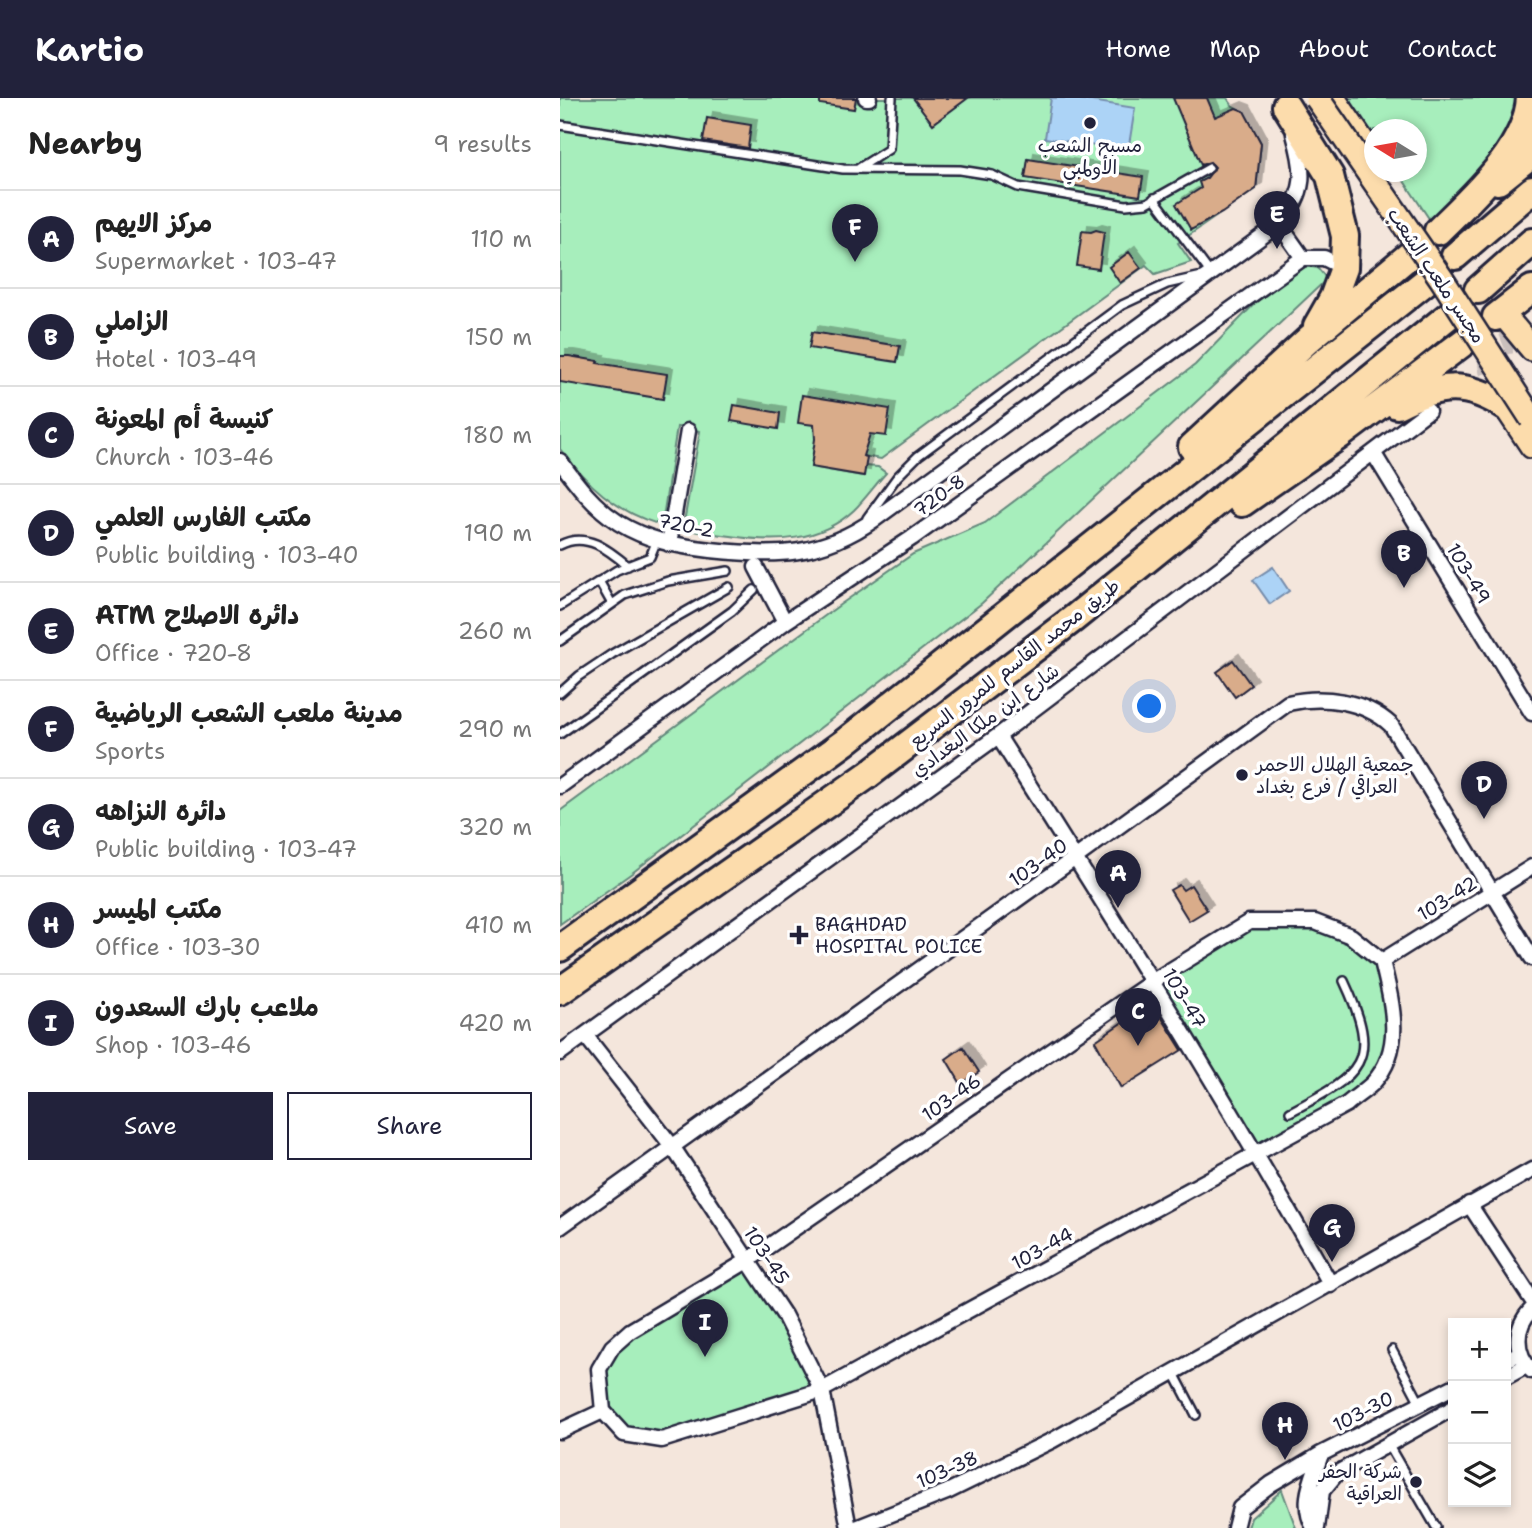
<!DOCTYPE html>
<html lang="en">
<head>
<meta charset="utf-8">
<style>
  body { margin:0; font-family:"Shantell Sans","Playpen Sans Arabic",sans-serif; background:#f6f6f6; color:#222 }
  .controls { position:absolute; right:21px; bottom:21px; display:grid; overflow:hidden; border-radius:0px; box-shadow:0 4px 10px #0003 }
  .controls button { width:63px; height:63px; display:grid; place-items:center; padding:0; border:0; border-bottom:2px solid #e0e0e0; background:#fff; color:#222; font:35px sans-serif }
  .compass { position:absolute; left:804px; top:21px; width:63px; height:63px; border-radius:50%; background:#fff; box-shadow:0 4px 10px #0003; rotate:281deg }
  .you { position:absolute; left:590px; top:609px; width:24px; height:24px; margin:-18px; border:5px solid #fff; border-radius:50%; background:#1a73e8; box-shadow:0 0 0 10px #1a73e833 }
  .badge { display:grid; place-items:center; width:46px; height:46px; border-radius:50%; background:#22223b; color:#fff; font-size:23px; font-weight:700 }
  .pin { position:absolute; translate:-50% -58px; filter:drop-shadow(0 2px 4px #0008) }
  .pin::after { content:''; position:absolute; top:37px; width:24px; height:21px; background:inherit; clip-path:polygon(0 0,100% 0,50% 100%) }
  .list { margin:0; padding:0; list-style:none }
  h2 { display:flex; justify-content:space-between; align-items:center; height:91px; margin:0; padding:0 28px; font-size:30px }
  h2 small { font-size:23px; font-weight:400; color:#767676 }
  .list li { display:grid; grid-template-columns:46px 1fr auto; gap:21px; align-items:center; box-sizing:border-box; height:98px; padding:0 28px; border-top:2px solid #e0e0e0 }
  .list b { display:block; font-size:26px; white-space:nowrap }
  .list p { margin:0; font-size:23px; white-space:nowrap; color:#767676 }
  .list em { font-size:23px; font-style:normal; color:#767676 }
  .actions { display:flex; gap:14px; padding:21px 28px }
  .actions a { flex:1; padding:16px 0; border:2px solid #22223b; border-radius:0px; text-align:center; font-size:24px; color:#22223b }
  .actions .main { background:#22223b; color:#fff }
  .icon { flex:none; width:38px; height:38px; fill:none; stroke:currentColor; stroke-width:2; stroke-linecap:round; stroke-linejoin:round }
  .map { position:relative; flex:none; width:972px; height:1430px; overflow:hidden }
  header { display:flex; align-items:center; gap:42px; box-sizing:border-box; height:98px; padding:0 35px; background:#22223b; color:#fff }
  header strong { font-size:33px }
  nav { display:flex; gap:38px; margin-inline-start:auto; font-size:24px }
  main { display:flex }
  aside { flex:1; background:#fff }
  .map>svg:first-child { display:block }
  .green { fill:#a7eebc; stroke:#64887c; stroke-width:2 }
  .water { fill:#acd3f6; stroke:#758cab; stroke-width:2 }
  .building { fill:#d9ac8a; stroke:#22223b; stroke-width:2; filter:url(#shadow) }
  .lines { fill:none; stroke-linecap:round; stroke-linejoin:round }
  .primary-tunnel { stroke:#cabfbc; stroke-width:23; stroke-dasharray:23 11; stroke-linecap:butt }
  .lane-casing { stroke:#22223b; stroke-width:12 }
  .street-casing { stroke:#22223b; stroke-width:19 }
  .primary-casing { stroke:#22223b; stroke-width:28 }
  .highway-casing { stroke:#22223b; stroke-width:32 }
  .lane { stroke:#fff; stroke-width:7 }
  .street { stroke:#fff; stroke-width:14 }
  .primary { stroke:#fcdcac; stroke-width:23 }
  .highway { stroke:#fcdcac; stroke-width:26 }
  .primary-bridge-casing { stroke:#22223b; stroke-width:28; stroke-linecap:butt }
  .primary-bridge { stroke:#fcdcac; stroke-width:23 }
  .poi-dot { fill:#22223b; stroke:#fff; stroke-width:2.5 }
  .labels { text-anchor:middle; stroke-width:7; stroke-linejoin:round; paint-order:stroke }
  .poi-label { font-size:19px; fill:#22223b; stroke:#fff; text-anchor:start }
  .street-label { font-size:19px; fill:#22223b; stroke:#fff }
</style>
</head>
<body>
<header>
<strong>Kartio</strong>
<nav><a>Home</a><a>Map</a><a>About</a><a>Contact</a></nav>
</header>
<main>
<aside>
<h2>Nearby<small>9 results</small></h2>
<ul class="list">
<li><span class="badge">A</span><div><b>مركز الايهم</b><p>Supermarket · 103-47</p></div><em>110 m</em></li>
<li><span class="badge">B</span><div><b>الزاملي</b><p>Hotel · 103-49</p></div><em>150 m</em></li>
<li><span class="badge">C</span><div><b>كنيسة أم المعونة</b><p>Church · 103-46</p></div><em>180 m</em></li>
<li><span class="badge">D</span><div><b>مكتب الفارس العلمي</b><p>Public building · 103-40</p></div><em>190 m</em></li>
<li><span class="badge">E</span><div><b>ATM دائره الاصلاح</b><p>Office · 720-8</p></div><em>260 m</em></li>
<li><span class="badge">F</span><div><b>مدينة ملعب الشعب الرياضية</b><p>Sports</p></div><em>290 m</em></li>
<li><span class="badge">G</span><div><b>دائره النزاهه</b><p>Public building · 103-47</p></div><em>320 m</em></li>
<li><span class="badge">H</span><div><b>مكتب الميسر</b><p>Office · 103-30</p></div><em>410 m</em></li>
<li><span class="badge">I</span><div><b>ملاعب بارك السعدون</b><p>Shop · 103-46</p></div><em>420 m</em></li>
</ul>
<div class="actions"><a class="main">Save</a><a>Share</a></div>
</aside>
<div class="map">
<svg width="972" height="1430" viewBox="0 0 972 1430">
  <defs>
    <filter id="shadow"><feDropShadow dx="6" dy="-6" stdDeviation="0" flood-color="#0004"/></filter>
  </defs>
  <rect width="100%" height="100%" fill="#f4e6dc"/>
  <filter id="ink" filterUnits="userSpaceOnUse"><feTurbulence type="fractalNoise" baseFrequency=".0143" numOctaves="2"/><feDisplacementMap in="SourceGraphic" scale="14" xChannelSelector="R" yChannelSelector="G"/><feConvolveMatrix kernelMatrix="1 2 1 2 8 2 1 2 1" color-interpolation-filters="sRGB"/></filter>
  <g filter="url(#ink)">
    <!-- green -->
    <path class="green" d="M0 0H667L673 8 684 14 701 45 696 91 618 145 631 164 595 176 586 167 321 361 254 350 251 369 303 378 305 368 318 369 326 375C315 387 305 401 294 412 260 444 214 445 171 438 155 436 138 435 123 430L140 333 117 329 103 420 98 426C55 413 27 386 0 351Z
      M788 0H957C954 46 905 95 870 122L838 74H856V32H814V39Z
      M739 167 758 170 767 181 422 505 72 775 0 826V713L281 506 353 456 425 425 635 267 705 195Z
      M689 824H755L822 863 839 950 787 1006 697 1054 601 887 632 859Z
      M187 1163 262 1292 102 1342 64 1336 43 1313 39 1271 52 1249Z
      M722 1392 736 1430H688L691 1420Z"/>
    <!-- water -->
    <path class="water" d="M491 0H513L575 10 568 53 485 40Z
      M713 469 729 493 710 506 693 482Z"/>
    <!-- building -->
    <path class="building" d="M260 0H296L294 11 260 6Z
      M353 0H408L373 26Z
      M613 0H647L655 19 676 10 684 13 701 45 696 91 662 115 631 132 616 106 641 90 639 84 647 80 655 69 650 64 641 67Z
      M147 20 191 27 188 50 143 43Z
      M468 61 583 79 580 98 465 80Z
      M536 132 544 134 539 171 517 168 522 133 531 134Z
      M569 154 581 170 560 185 549 169Z
      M252 234 340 248 337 264 249 250Z
      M0 258H9L38 263 37 265 107 276 103 301 0 284Z
      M242 297 330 311 326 338 310 336 303 358 307 359 304 378 251 369 255 341 254 327 238 325Z
      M174 307 220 315 218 331 171 323Z
      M673 562 691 587 675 599 657 574Z
      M619 787 623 792 631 787 647 812 629 823 610 792Z
      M592 904 622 952 561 990 535 943Z
      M403 949 419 974 401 986 386 961Z"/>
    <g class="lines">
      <!-- primary-tunnel -->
      <path class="primary-tunnel" d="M931 274C926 257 935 244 953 244"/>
      <!-- lane casing -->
      <g class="lane-casing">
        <path id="lane" d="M0 27 283 71 400 72 432 77 458 89 566 107 587 105 649 70
          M299 70 329 51 332 0
          M307 420 337 379 358 358 562 207 607 186 651 176 594 100
          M0 447C26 433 49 452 68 468
          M39 483 52 506
          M0 508 57 472 90 459 97 442
          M0 543 65 497 108 483 168 473
          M0 595 19 578 52 556 169 489
          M0 636 172 513 194 492
          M730 1014C802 976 822 964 784 883
          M832 1252 860 1305
          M614 1275 636 1317
          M829 1348 876 1429"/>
      </g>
      <!-- street casing -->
      <g class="street-casing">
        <path id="street" d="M306 0H309
          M719 126 743 160
          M814 356 972 615
          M0 363C17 387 34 409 59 425 88 443 118 448 151 452 215 459 261 459 315 421L719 126C747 95 745 74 734 36
          M109 446 128 333
          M196 469 225 524
          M438 638C553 819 666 1000 771 1187
          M0 688 225 524 352 440 743 160H764L784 170
          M822 863 972 769
          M25 937 112 1048 224 1217 262 1292 289 1430
          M0 955 438 638 868 313
          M909 1106 972 1202
          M0 1129 515 760 728 605C762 597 804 602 831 627L972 860
          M972 1211C954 1229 954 1255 972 1273
          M946 1262 960 1255
          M946 1279 966 1268
          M43 1313 64 1336 102 1342 262 1292 787 1006C795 999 806 992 813 985 845 950 832 905 822 863
          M43 1313 39 1271 52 1249 70 1233 187 1163 593 883 689 824H755L791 838 822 863
          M0 1333 43 1313
          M296 1430 387 1394 493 1342 972 1072
          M675 1430 680 1410 711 1386 761 1356 893 1289
          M754 1430C740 1404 752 1383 761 1356
          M757 1430 762 1393 777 1375 893 1310"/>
      </g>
      <!-- primary casing -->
      <g class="primary-casing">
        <path id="primary" d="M773 0 814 60
          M942 215 972 251
          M939 292 946 309 972 348"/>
      </g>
      <!-- highway casing -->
      <g class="highway-casing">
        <path id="highway" d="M726 8 770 78 785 138 784 170 773 200 757 228
          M938 83 972 56
          M878 133C912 99 967 52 970 0
          M895 158 972 92
          M918 192 972 144
          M936 219 972 191
          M837 307C878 286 907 283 946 309
          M632 349 749 241 851 156
          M682 405 780 337 908 241
          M0 850 285 644 869 181
          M0 893 308 677 513 521 892 215"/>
      </g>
      <!-- lane -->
      <use href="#lane" class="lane"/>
      <!-- street -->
      <use href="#street" class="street"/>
      <!-- primary -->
      <use href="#primary" class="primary"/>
      <!-- highway -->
      <use href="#highway" class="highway"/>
      <!-- primary-bridge casing -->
      <g class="primary-bridge-casing">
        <path id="primary-bridge" d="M757 0 881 180 972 321"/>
      </g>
      <!-- primary-bridge -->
      <use href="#primary-bridge" class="primary-bridge"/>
    </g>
  </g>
  <!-- markers -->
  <g class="poi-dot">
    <circle cx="530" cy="25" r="7"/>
    <circle cx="682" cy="677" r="7"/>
    <path d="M235.5 826.5h7v7h7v7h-7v7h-7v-7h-7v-7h7z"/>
    <circle cx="856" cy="1384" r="7"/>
  </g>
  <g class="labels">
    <!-- poi labels -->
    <g class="poi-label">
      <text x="530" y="54" text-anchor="middle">مسبح الشعب<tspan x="530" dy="22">الأولمبي</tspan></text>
      <text x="696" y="673">جمعية الهلال الاحمر<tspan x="696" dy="22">العراقي / فرع بغداد</tspan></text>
      <text x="255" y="833">BAGHDAD<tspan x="255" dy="22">HOSPITAL POLICE</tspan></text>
      <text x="842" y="1380" text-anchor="end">شركة الحفر<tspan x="842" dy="22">العراقية</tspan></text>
    </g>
    <!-- street labels -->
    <g class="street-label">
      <text transform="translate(877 177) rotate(56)" y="7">مجسر ملعب الشعب</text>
      <text transform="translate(379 397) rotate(-36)" y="7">720-8</text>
      <text transform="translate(126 427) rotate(11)" y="7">720-2</text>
      <text transform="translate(909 475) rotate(59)" y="7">103-49</text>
      <text transform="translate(454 565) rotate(-38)" y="7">طريق محمد القاسم للمرور السريع</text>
      <text transform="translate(425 622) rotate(-36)" y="7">شارع ابن ملكا البغدادي</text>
      <text transform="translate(478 764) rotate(-36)" y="7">103-40</text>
      <text transform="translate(887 800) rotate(-32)" y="7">103-42</text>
      <text transform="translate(625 900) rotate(59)" y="7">103-47</text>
      <text transform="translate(391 999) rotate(-35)" y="7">103-46</text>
      <text transform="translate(482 1150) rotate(-29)" y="7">103-44</text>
      <text transform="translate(207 1157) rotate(56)" y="7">103-45</text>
      <text transform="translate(803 1313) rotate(-27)" y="7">103-30</text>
      <text transform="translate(387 1371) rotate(-24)" y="7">103-38</text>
    </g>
  </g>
</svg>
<div class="controls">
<button>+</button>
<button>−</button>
<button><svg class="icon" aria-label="layers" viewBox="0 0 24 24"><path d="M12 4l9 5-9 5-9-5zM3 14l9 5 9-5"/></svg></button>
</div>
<svg class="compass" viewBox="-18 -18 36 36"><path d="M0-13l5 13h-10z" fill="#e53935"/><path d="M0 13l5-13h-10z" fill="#767676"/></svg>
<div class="you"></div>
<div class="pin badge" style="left:558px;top:810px">A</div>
<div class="pin badge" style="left:844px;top:490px">B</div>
<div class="pin badge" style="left:578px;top:948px">C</div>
<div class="pin badge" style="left:924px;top:721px">D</div>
<div class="pin badge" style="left:717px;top:151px">E</div>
<div class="pin badge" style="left:295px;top:164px">F</div>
<div class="pin badge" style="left:772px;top:1164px">G</div>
<div class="pin badge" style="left:725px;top:1362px">H</div>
<div class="pin badge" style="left:145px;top:1259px">I</div>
</div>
</main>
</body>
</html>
